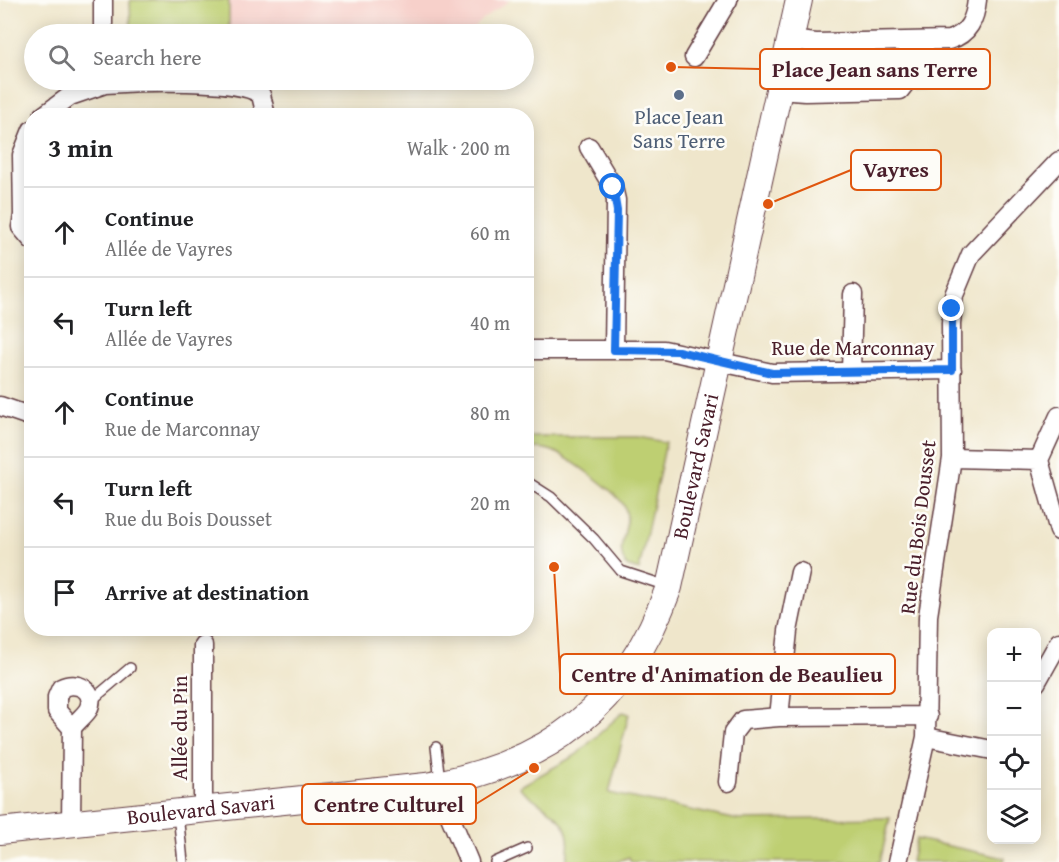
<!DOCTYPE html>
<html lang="en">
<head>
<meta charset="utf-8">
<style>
  body { margin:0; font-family:"Gentium Book Plus",serif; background:#f6f6f6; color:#202124 }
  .controls { position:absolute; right:18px; bottom:18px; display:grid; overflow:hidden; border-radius:12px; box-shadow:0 3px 15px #0003 }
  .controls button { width:54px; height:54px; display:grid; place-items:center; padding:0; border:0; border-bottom:2px solid #e0e0e0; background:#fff; color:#202124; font:30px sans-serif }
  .stop { position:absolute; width:18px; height:18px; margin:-14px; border:4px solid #1a73e8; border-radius:50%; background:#fff }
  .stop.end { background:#1a73e8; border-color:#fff; box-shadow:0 2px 6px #0008 }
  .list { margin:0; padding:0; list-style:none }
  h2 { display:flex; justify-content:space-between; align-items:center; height:78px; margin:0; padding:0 24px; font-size:26px }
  h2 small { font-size:20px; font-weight:400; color:#757577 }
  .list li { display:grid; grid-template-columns:39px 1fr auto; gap:18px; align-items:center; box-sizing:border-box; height:90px; padding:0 24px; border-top:2px solid #e0e0e0 }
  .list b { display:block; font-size:22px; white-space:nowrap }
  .list p { margin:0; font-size:20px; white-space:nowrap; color:#757577 }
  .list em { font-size:20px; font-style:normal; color:#757577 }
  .icon { flex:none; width:33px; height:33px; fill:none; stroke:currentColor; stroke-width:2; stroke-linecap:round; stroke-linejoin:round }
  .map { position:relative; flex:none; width:1059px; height:862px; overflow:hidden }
  .search { position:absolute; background:#fff; box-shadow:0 3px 15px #0003; left:24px; top:24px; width:510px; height:66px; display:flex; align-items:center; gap:15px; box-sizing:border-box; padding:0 21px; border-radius:33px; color:#757577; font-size:22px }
  .panel { position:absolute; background:#fff; box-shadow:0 3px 15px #0003; left:24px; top:108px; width:510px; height:528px; border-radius:24px }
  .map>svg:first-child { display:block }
  .built { fill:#f7d0ca }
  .green { fill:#becf72; stroke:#84774e; stroke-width:1.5 }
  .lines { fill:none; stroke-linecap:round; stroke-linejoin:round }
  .lane-casing { stroke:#633d43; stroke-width:12 }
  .street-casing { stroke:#633d43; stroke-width:21 }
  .secondary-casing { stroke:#633d43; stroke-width:28 }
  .lane { stroke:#fff; stroke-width:9 }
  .street { stroke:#fff; stroke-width:18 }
  .secondary { stroke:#fff; stroke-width:26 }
  .route { stroke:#1a73e8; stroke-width:8 }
  .service-dot { fill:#5c6f8a; stroke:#fdfcf7; stroke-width:2 }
  .labels { text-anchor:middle; stroke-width:5; stroke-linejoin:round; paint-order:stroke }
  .service-label { font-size:21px; fill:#4e5e75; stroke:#fdfcf7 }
  .street-label { font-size:21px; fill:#4a1f2b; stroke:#fdfcf7 }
  .leader { fill:none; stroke:#e0560e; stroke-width:2 }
  .callout-dot { fill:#e0560e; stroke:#fdfcf7; stroke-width:2 }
  .callout { fill:#fdfcf7; stroke:#e0560e; stroke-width:2 }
  .callout-label { font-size:22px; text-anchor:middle; font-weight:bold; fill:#4a1f2b }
</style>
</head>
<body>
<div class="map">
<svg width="1059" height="862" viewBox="0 0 1059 862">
  <rect width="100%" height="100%" fill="#fdfcf7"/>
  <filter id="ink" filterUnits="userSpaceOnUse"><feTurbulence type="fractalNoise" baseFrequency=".0167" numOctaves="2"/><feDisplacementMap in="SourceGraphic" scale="12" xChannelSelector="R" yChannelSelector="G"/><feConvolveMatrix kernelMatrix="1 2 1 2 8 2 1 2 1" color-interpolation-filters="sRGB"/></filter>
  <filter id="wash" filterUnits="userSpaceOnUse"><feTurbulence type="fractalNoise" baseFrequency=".008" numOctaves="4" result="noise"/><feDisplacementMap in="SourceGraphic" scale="24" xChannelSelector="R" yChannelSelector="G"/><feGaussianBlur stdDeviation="1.35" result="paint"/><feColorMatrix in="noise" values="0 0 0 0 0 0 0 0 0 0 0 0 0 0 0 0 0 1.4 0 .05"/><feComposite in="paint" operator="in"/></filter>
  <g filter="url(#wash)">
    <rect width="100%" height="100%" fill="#efe6cb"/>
    <!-- built -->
    <path class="built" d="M130 0H510L482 20 469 34H131Z"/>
    <!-- green -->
    <path class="green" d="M130 0H229V34H131Z
      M914 49H934V79L930 80V88L913 89Z
      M527 437H638L666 442 639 570 627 566C612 546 633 529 625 508 620 494 565 454 549 450 542 448 534 448 527 449Z
      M623 712 629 714 609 793 738 820 890 818 880 862H631L629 857 617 862H566C578 816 546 812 519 787L576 755Z
      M916 839 1005 858 1004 862H911Z"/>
  </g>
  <g filter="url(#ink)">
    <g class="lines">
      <!-- lane casing -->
      <g class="lane-casing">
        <path id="lane" d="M526 481 551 497 594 539 621 571 667 586
          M91 701 130 668
          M436 747 440 781
          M178 814 183 862
          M495 862 527 848"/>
      </g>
      <!-- street casing -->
      <g class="street-casing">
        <path id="street" d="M103 0V34
          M789 40 816 43 949 40C969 34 975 19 977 0
          M694 57 728 0
          M105 80V84C135 82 242 77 261 95L266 116
          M778 90 805 92 900 90 907 81V42
          M43 116 70 96 105 84
          M589 147 613 187 616 200 614 350
          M30 208 23 215 21 227 32 240
          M23 215 22 155 32 130
          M526 350H664L772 373 952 370
          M851 372 853 294
          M0 406 32 417
          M1059 416 1039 460 1059 531
          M952 458 1039 460
          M1036 683 1059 642
          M779 717 788 631 800 572
          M926 737 992 750
          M728 782 733 733 743 720 779 717 928 716
          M440 784 444 802 469 862
          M203 811V645
          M71 824 72 728C76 722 84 716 88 710 98 690 76 680 61 688L57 697V711L72 728
          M898 862 926 737 928 616 952 458 951 323 954 295 971 254 1059 161"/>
      </g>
      <!-- secondary casing -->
      <g class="secondary-casing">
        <g id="secondary">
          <path id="s1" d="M0 831 426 786C550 764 626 706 669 587L799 0"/>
        </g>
      </g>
      <!-- lane -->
      <use href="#lane" class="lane"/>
      <!-- street -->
      <use href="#street" class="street"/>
      <!-- secondary -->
      <use href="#secondary" class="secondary"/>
    </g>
  </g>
  <g class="lines" filter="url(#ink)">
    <!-- route -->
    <path class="route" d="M613 187 617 211 614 350 678 351 772 373 952 370V309"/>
  </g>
  <!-- markers -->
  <circle class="service-dot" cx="679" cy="95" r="6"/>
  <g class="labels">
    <!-- service labels -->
    <g class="service-label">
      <text x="679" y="124">Place Jean<tspan x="679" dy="24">Sans Terre</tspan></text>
    </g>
    <!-- street labels -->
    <g class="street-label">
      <text x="853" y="355">Rue de Marconnay</text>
      <text dy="7" stroke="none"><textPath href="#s1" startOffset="884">Boulevard Savari</textPath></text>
      <text transform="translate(918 527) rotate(-83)" y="7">Rue du Bois Dousset</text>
      <text transform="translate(180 728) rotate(-90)" y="7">Allée du Pin</text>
      <text dy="7" stroke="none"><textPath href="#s1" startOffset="202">Boulevard Savari</textPath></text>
    </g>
  </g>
  <!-- callouts -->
  <path class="leader" d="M671 67L760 69M768 204L851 170M554 567L560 674M534 768L476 804"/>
  <g class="callout-dot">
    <circle cx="671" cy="67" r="6"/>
    <circle cx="768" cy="204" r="6"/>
    <circle cx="554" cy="567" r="6"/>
    <circle cx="534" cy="768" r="6"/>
  </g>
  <g class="callout">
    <rect x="760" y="49" width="230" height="40" rx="6"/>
    <rect x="851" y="150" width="90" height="40" rx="6"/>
    <rect x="560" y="654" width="335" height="40" rx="6"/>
    <rect x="302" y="784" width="174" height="40" rx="6"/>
  </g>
  <g class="callout-label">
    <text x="875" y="77">Place Jean sans Terre</text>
    <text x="896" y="177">Vayres</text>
    <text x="727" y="682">Centre d'Animation de Beaulieu</text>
    <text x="389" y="812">Centre Culturel</text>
  </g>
</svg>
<div class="controls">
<button>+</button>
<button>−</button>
<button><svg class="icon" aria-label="locate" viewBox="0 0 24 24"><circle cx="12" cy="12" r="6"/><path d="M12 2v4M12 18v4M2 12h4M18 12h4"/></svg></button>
<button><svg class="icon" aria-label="layers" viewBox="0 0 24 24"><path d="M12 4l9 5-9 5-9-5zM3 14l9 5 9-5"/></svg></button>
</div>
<div class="stop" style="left:613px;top:187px"></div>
<div class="stop end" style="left:952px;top:309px"></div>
<div class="search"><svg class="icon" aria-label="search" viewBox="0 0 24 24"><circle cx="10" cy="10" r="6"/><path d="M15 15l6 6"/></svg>Search here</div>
<section class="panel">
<h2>3 min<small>Walk · 200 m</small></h2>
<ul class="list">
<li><svg class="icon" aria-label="ahead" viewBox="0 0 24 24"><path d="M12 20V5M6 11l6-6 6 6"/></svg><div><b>Continue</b><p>Allée de Vayres</p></div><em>60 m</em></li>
<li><svg class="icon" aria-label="left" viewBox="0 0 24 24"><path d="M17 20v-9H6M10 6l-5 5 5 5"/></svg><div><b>Turn left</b><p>Allée de Vayres</p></div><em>40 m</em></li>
<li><svg class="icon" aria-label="ahead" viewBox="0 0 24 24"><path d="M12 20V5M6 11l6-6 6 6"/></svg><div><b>Continue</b><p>Rue de Marconnay</p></div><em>80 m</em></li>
<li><svg class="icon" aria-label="left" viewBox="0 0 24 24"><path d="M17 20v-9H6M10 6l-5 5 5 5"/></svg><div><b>Turn left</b><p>Rue du Bois Dousset</p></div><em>20 m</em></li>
<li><svg class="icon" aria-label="arrive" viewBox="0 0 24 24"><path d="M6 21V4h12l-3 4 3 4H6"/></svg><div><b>Arrive at destination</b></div></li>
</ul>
</section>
</div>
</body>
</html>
